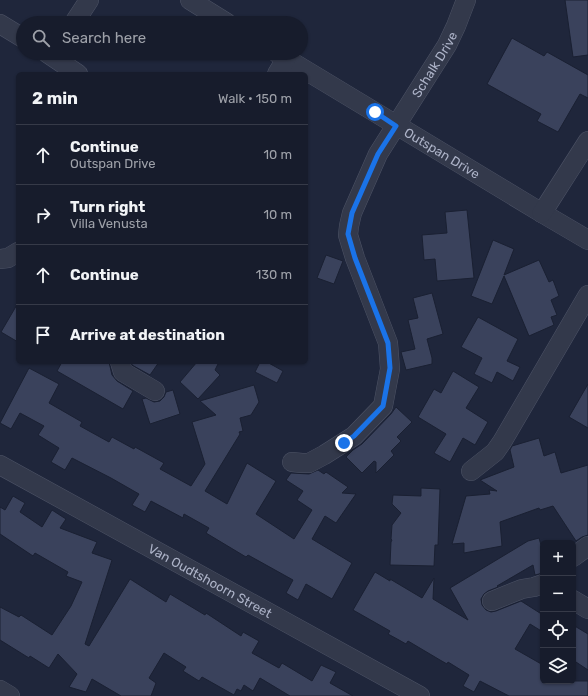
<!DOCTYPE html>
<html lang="en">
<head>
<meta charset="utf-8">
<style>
  body { margin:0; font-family:Rubik,sans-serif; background:#242938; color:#f1f3f6 }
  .controls { position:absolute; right:12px; bottom:12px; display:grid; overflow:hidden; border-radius:6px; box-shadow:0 1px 3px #0004 }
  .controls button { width:36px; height:36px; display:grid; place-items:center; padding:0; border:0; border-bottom:1px solid #363a48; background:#171c2c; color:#f1f3f6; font:20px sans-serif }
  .stop { position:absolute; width:12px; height:12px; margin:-9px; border:3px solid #1a73e8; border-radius:50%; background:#fff }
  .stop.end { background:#1a73e8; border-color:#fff; box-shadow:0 1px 4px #0008 }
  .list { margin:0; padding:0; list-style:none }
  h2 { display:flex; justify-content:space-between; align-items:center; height:52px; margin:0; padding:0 16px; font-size:17px }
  h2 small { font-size:13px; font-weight:400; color:#9ea1a9 }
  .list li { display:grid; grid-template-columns:26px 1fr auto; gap:12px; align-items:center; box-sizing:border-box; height:60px; padding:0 16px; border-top:1px solid #363a48 }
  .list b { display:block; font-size:15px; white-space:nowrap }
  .list p { margin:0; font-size:13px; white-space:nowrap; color:#9ea1a9 }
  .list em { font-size:13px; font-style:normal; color:#9ea1a9 }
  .icon { flex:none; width:22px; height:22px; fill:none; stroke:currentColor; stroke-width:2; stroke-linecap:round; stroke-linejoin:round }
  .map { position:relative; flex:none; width:588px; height:696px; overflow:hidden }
  .search { position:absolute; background:#171c2c; box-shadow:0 1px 3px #0004; left:16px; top:16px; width:292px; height:44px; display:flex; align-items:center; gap:10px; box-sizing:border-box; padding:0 14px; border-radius:22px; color:#9ea1a9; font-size:15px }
  .panel { position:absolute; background:#171c2c; box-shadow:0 1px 3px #0004; left:16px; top:72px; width:292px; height:292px; border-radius:6px }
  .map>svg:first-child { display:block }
  .building { fill:#3a425c; stroke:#1a2032 }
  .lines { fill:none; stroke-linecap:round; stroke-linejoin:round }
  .minor-casing { stroke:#4d5366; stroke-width:20 }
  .minor { stroke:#33394b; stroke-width:19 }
  .route { stroke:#1a73e8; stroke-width:5 }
  .labels { text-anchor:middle; stroke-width:4; stroke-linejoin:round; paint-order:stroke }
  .street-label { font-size:13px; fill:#adb3c8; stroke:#181e30 }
</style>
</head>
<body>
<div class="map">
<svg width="588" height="696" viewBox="0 0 588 696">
  <rect width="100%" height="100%" fill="#1f263b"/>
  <!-- building -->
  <path class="building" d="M565 0H588V55L573 57Z
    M512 38 544 56 547 52 588 75V98L580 94 558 132 537 121 541 114 487 84Z
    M467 210 474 278 437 281 435 259 424 260 422 235 447 233 445 212Z
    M493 240 514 249 504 275 539 260 549 282 553 280 559 296 551 300 557 315 551 317 554 325 529 336 504 276 492 304 471 296Z
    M326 255 343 261 334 284 317 278Z
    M432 293 443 334 427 339 432 358V364L406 370 401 352 415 349 408 320 418 318 413 298Z
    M18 303V342L1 332Z
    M478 317 518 339 507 361 520 367 513 381 497 372 492 383 474 374 482 358 461 347Z
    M62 362H109L112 375 117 381 133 391 123 409 57 371Z
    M131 362H159L150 375 132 365Z
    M197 362H219L215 370 220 375 198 399 180 382Z
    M260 362H267L283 371 277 383 255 372Z
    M29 368 59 384 49 403 82 422 80 426 109 442 112 437 134 449 135 447 164 463 160 469 191 486 205 464 192 422 216 415 200 401 254 385 259 402 251 415 240 418 243 431 239 432 240 434 205 491 227 504 247 463 276 481 256 514 294 539 312 510 297 500 303 491 286 480 291 473 309 474 318 470 324 474 326 472 348 487 342 493 356 494 336 523 325 516 312 539 352 563 332 599 306 584 298 600 286 593 293 580 248 555 246 557 206 533 209 528 184 514 183 518 151 501 145 512 132 505 139 494 111 478 72 458 65 470 51 462 59 448 38 435 44 426 20 413 11 429 0 423Z
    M453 371 479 387 466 408 488 422 475 445 463 438 450 462 434 453 446 434 418 417 434 389 441 393Z
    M588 384V428L569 417Z
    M173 390 180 414 150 424 142 399 146 398 154 402 160 401 164 397 166 392Z
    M396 407 412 422 397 437 401 441 391 451 394 455 376 473V462L374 461 362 473 346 457 353 450 362 444 391 414Z
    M539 438 544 456 555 452 561 473 588 465V535L582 537 576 541 553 506 540 510 539 508 500 522 502 546 464 553V543L452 544 466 496 490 494 489 490 497 491 480 480 514 467 510 450 512 446Z
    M421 488 440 489 438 545H435L434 566 390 565 391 542 392 540 391 539 392 525 401 513 392 504 393 495 421 496Z
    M13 496 25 503 20 512 42 527 52 510 66 519 60 528 97 542 92 553 112 560 85 644 89 646 130 579 166 602 170 594 205 615 206 613 241 636 243 632 259 641 252 653 279 668 282 663 312 681 321 665 336 672 330 683 353 696H290L260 678 253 691 244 685 241 691 237 689 234 695 202 677 199 681 183 671 186 667 164 653 149 678 156 683 151 696H121L92 679 86 692 69 687 77 674 58 654 49 668 30 656 29 658 0 640V607L19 617 21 615 52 635 71 606 82 582 66 576 68 572 35 553 33 556 0 534V507L5 510Z
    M539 538 541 545H543V573L535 575 533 565 497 586 498 587 488 591 484 594 481 599 482 605 486 610 491 612 496 611 521 601 543 615V632L530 624 515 649 543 665V681H588V696H509L480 681 474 692 463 686 469 675 448 662 447 664 440 660 408 641 406 644 399 640 388 634 390 631 353 610 375 572 390 581V579L422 598 434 578 433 599 468 620 450 588 528 541Z
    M573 625 588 634V670L573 660Z"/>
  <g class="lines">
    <!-- minor casing -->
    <g class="minor-casing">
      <g id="minor">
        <path d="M190 0 227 23"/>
        <path d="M74 23 89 0"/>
        <path d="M0 24 23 38"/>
        <path d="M47 53 78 74"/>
        <path id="s1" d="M277 53 542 213 588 240"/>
        <path d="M277 74 286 59"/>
        <path d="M542 213 588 141"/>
        <path d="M0 259 8 258 18 252"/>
        <path d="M120 362 123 372 155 391"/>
        <path id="s2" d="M292 462 302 463H309L324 455 354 436 383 406 386 390 390 369 388 343 355 258 348 235 349 226 352 213 378 154 447 45 456 26 466 0"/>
        <path id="s3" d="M0 465 420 696"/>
        <path d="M471 471 495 452 502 442 588 295"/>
        <path d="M573 557 588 546"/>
        <path d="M573 600 588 609"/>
        <path d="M492 601 522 589 534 587 543 584"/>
        <path d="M0 690 10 696"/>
      </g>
    </g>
    <!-- minor -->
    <use href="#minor" class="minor"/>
  </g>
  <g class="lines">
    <!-- route -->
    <path class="route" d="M344 443 354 436 383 406 386 390 390 368 388 343 355 258 348 234 352 213 378 154 396 126 375 112"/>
  </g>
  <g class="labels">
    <!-- street labels -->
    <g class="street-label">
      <text dy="5" stroke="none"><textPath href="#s2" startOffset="483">Schalk Drive</textPath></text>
      <text dy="5" stroke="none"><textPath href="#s1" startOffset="193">Outspan Drive</textPath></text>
      <text dy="5" stroke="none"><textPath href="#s3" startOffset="240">Van Oudtshoorn Street</textPath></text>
    </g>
  </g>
</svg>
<div class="controls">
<button>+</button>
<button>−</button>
<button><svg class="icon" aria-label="locate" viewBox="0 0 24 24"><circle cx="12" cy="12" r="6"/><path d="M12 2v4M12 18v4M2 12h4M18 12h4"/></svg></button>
<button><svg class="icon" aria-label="layers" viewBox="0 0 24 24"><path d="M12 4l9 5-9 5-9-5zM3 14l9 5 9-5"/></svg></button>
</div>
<div class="stop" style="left:375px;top:112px"></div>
<div class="stop end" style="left:344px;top:443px"></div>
<div class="search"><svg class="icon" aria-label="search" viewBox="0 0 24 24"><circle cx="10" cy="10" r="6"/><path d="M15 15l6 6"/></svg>Search here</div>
<section class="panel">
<h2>2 min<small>Walk · 150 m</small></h2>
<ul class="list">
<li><svg class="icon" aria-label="ahead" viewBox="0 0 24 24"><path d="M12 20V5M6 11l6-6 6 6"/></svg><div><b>Continue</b><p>Outspan Drive</p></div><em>10 m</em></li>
<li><svg class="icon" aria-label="right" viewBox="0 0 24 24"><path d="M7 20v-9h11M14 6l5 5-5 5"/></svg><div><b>Turn right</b><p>Villa Venusta</p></div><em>10 m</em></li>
<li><svg class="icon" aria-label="ahead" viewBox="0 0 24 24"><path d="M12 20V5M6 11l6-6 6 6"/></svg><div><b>Continue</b></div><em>130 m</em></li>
<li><svg class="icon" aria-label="arrive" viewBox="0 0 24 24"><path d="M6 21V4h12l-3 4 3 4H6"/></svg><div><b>Arrive at destination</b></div></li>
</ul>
</section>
</div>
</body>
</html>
